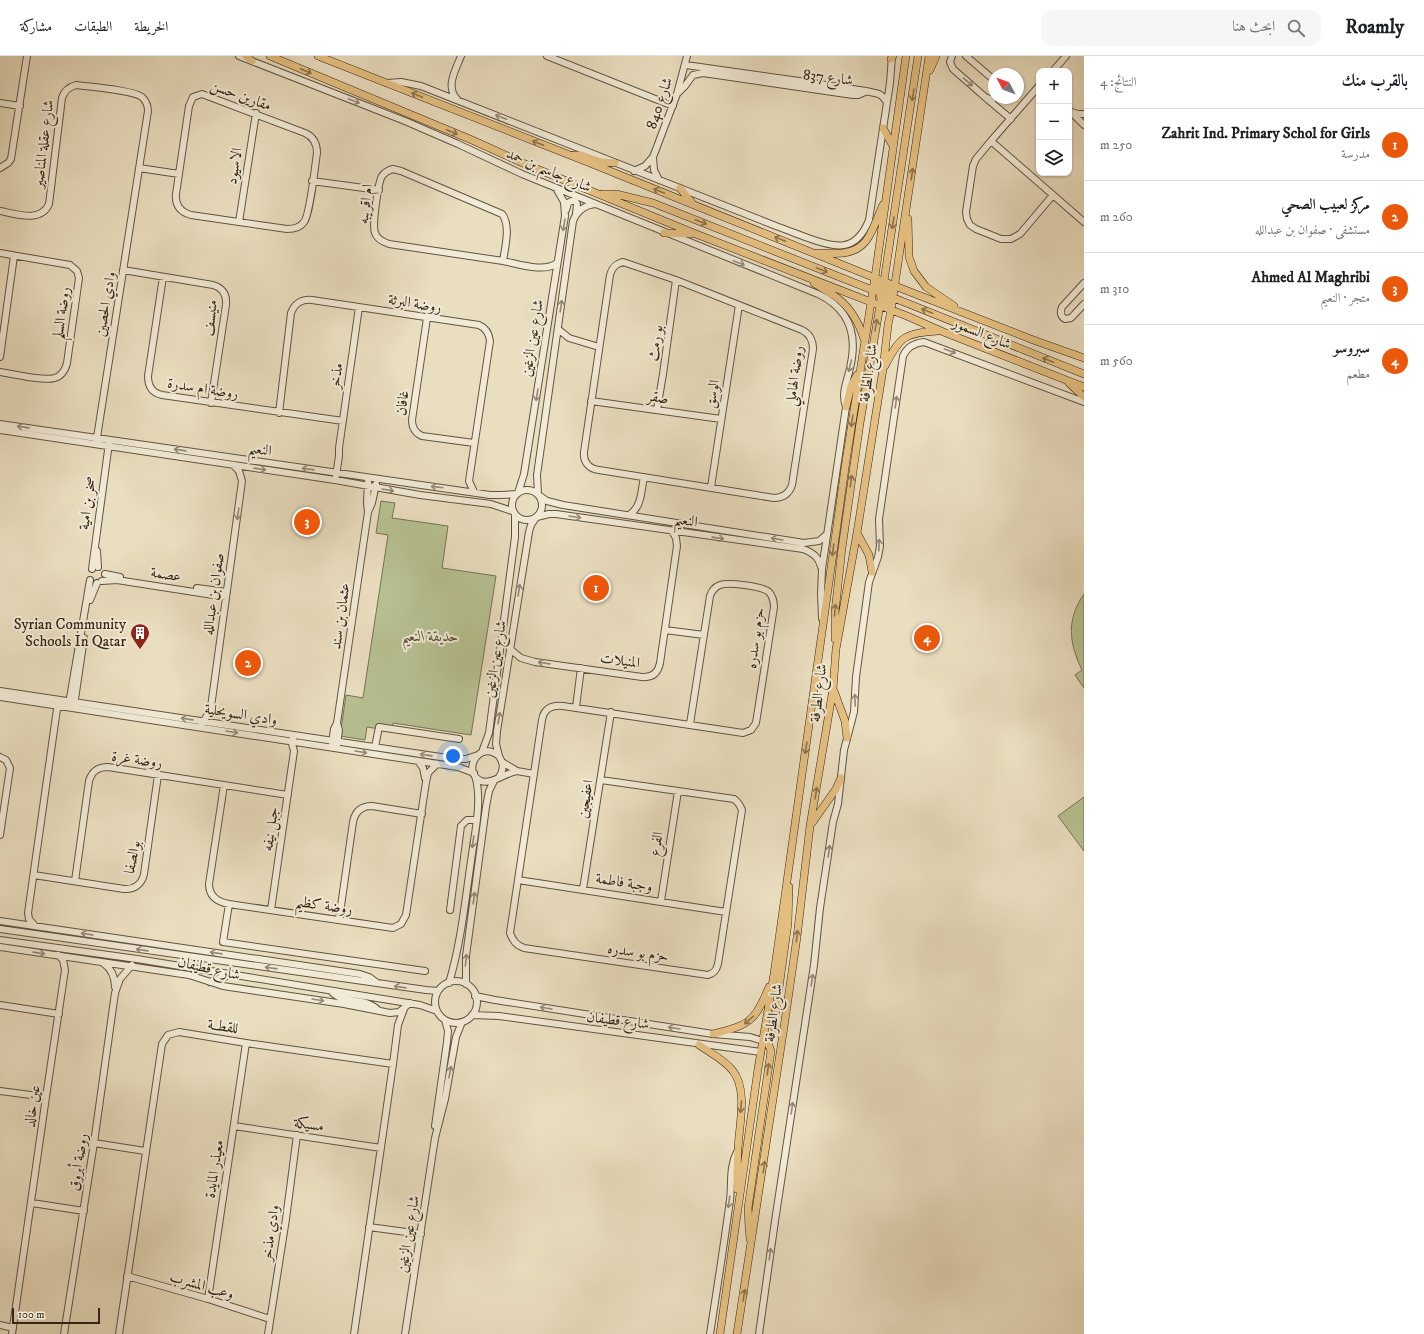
<!DOCTYPE html>
<html lang="ar">
<head>
<meta charset="utf-8">
<style>
  body { margin:0; font-family:"IM FELL DW Pica",Amiri,serif; background:#f6f6f6; color:#202124; direction:rtl }
  .controls { position:absolute; right:12px; top:12px; display:grid; overflow:hidden; border-radius:8px; box-shadow:0 1px 3px #0004 }
  .controls button { width:36px; height:36px; display:grid; place-items:center; padding:0; border:0; border-bottom:1px solid #e0e0e0; background:#fff; color:#202124; font:20px sans-serif }
  .compass { position:absolute; left:988px; top:12px; width:36px; height:36px; border-radius:50%; background:#fff; box-shadow:0 1px 3px #0004; rotate:311deg }
  .scale { position:absolute; left:12px; bottom:10px; width:88px; box-sizing:border-box; padding-left:4px; border:2px solid #352616; border-top:0; font-size:11px; line-height:14px; white-space:nowrap; color:#352616; -webkit-text-stroke:3px #f1ead6; paint-order:stroke }
  .you { position:absolute; left:453px; top:700px; width:14px; height:14px; margin:-10px; border:3px solid #fff; border-radius:50%; background:#1a73e8; box-shadow:0 0 0 6px #1a73e833 }
  .badge { display:grid; place-items:center; width:26px; height:26px; border-radius:50%; background:#ea580c; color:#fff; font-size:13px; font-weight:700 }
  .pin { position:absolute; translate:-50% -50%; border:2px solid #fff; box-shadow:0 1px 4px #0006 }
  .list { margin:0; padding:0; list-style:none }
  h2 { display:flex; justify-content:space-between; align-items:center; height:52px; margin:0; padding:0 16px; font-size:17px }
  h2 small { font-size:13px; font-weight:400; color:#757577 }
  .list li { display:grid; grid-template-columns:26px 1fr auto; gap:12px; align-items:center; box-sizing:border-box; height:72px; padding:0 16px; border-top:1px solid #e0e0e0 }
  .list b { display:block; font-size:15px; white-space:nowrap }
  .list p { margin:0; font-size:13px; white-space:nowrap; color:#757577 }
  .list em { font-size:13px; font-style:normal; color:#757577 }
  .icon { flex:none; width:22px; height:22px; fill:none; stroke:currentColor; stroke-width:2; stroke-linecap:round; stroke-linejoin:round }
  .map { position:relative; flex:none; width:1084px; height:1278px; overflow:hidden; direction:ltr }
  header { display:flex; align-items:center; gap:24px; box-sizing:border-box; height:56px; padding:0 20px; background:#fff; border-bottom:1px solid #e0e0e0 }
  header strong { font-size:19px }
  nav { display:flex; gap:22px; margin-inline-start:auto; font-size:14px }
  .search { width:280px; height:36px; background:#f6f6f6; display:flex; align-items:center; gap:10px; box-sizing:border-box; padding:0 14px; border-radius:12px; color:#757577; font-size:15px }
  main { display:flex }
  aside { flex:1; background:#fff }
  .map>svg:first-child { display:block }
  .green { fill:#b7c192; stroke:#767454 }
  .lines { fill:none; stroke-linecap:round; stroke-linejoin:round }
  .minor-casing { stroke:#625440; stroke-width:8 }
  .major-casing { stroke:#352616; stroke-width:8 }
  .minor { stroke:#f1ead6; stroke-width:6 }
  .major { stroke:#e5bf80; stroke-width:7 }
  .oneway { stroke:#8d724b }
  .oneway2 { stroke:#938876 }
  .labels { text-anchor:middle; stroke-width:4; stroke-linejoin:round; paint-order:stroke }
  .street-label { font-size:15px; fill:#352616; stroke:#f1ead6 }
  .poi-label { font-size:15px; fill:#352616; stroke:#f1ead6; text-anchor:end }
  .park-label { font-size:15px; font-style:italic; fill:#564d35; stroke:#f1ead6 }
</style>
</head>
<body>
<header>
<strong>Roamly</strong>
<div class="search"><svg class="icon" aria-label="search" viewBox="0 0 24 24"><circle cx="10" cy="10" r="6"/><path d="M15 15l6 6"/></svg>ابحث هنا</div>
<nav><a>الخريطة</a><a>الطبقات</a><a>مشاركة</a></nav>
</header>
<main>
<aside>
<h2>بالقرب منك<small>النتائج: 4</small></h2>
<ul class="list">
<li><span class="badge">1</span><div><b>Zahrit Ind. Primary Schol for Girls</b><p>مدرسة</p></div><em>250 m</em></li>
<li><span class="badge">2</span><div><b>مركز لعبيب الصحي</b><p>مستشفى · صفوان بن عبدالله</p></div><em>260 m</em></li>
<li><span class="badge">3</span><div><b>Ahmed Al Maghribi</b><p>متجر · النعيم</p></div><em>310 m</em></li>
<li><span class="badge">4</span><div><b>سبروسو</b><p>مطعم</p></div><em>560 m</em></li>
</ul>
</aside>
<div class="map">
<svg width="1084" height="1278" viewBox="0 0 1084 1278">
  <rect width="100%" height="100%" fill="#eadec0"/>
  <filter id="stains"><feTurbulence type="fractalNoise" baseFrequency=".005" numOctaves="4"/><feColorMatrix values="0 0 0 0 .2 0 0 0 0 .09 0 0 0 0 .02 0 0 0 .5 -.17"/></filter>
  <radialGradient id="worn" r=".72"><stop offset=".6" stop-color="#630" stop-opacity="0"/><stop offset="1" stop-color="#630" stop-opacity=".3"/></radialGradient>
  <!-- green -->
  <path class="green" d="M381 445 395 447 392 462 448 470 442 512 496 520 471 679 393 667 391 675 367 671 365 684 340 680 346 639 363 642 388 479 376 477Z
    M1084 538V632L1075 619 1082 614C1069 587 1066 564 1084 538Z
    M1084 741V795L1058 760Z"/>
  <g class="lines">
    <!-- minor casing -->
    <g class="minor-casing">
      <path id="minor" d="M239 0 405 65 458 88 522 118 818 238C850 253 858 279 850 312 847 326 841 337 846 351L822 513 821 538 822 562
        M547 0 673 50
        M952 0 950 6 953 13 985 41 990 43 995 42
        M966 0 994 24
        M686 9 799 25 866 35 879 38 882 40 886 45
        M1053 15 1066 0
        M387 27 401 26 421 30 776 170C787 174 797 178 808 182 835 192 856 197 869 164L890 27 892 0
        M1039 30 991 85 1084 166
        M202 38 305 77C314 81 317 88 317 97 315 110 310 159 304 166 300 172 294 173 287 173L191 159C180 156 175 149 176 138L189 50 193 41Z
        M677 38 685 30 693 19 703 17 853 39H858L865 36
        M986 42 1011 63
        M457 43C445 31 456 13 461 0
        M0 47 20 50
        M1069 54 1084 69
        M1071 56 1078 58H1084
        M991 85 976 103 973 110 966 156 967 163 970 169 976 173 1001 183H1011L1020 178 1053 139
        M653 101 654 114 659 124
        M0 112 8 107 11 103 27 0
        M139 112 179 118
        M393 113 401 115 502 158C511 169 505 192 503 205L389 188C383 186 377 183 375 177 372 169 378 127 382 120 385 116 389 114 393 113Z
        M634 115 645 110 653 101 677 38 687 0
        M312 125 379 134
        M566 154 568 147C572 144 575 144 577 148L576 158
        M0 155C16 158 41 167 49 148L62 42C64 35 69 31 76 29 91 31 132 34 142 41 146 45 148 50 148 55L96 388
        M239 166 256 57
        M0 197 70 209 77 215 79 222 67 307C62 328 45 323 28 321 19 319 9 318 0 316
        M503 205C519 208 544 217 557 207
        M623 206 676 224 802 274C810 278 813 284 813 293L792 429C789 438 783 442 774 442L599 414C589 413 583 406 584 396L610 219C612 212 615 208 623 206Z
        M123 214 213 229C223 232 227 239 226 249L211 347
        M163 221 148 320C148 330 152 337 162 339L343 365
        M1084 227 1062 251C1060 256 1060 260 1065 263L1071 262 1084 248
        M427 262 412 364C412 372 415 377 422 380L474 387
        M558 273 569 282 599 291
        M0 301 14 200
        M591 345 721 363
        M657 354 663 318 676 224
        M279 357 291 257C295 247 301 243 312 244L479 269C486 272 489 277 490 285L469 425 474 436
        M0 368 490 439H501L517 438
        M0 374 335 424 420 439 491 448 512 455
        M336 420 339 400V392L359 251
        M711 431 739 249
        M512 449a15 15 0 1 1 30 0a15 15 0 1 1-30 0Z
        M518 437 524 418 565 160 564 146 556 132
        M538 438 537 419 573 165C577 155 584 149 596 148
        M540 440 547 445 563 449 804 487 819 485 827 478
        M368 456 367 446 368 426
        M629 459C642 451 641 435 644 421
        M537 461 549 458H556L803 493C812 496 819 501 821 511
        M97 495 98 511
        M92 513 109 387
        M105 518 120 521
        M102 525 117 524 226 541
        M197 532 227 536
        M90 544 97 527
        M665 574 704 579
        M510 593 521 602 535 606 642 621C652 622 658 617 660 607L677 490 676 482 672 475
        M0 635 454 703H466L478 699
        M0 641 458 711 474 717
        M69 648 90 524
        M74 650 84 582
        M576 651 581 612
        M202 668 208 658 211 651 242 425 239 415 233 409
        M332 688 334 673 337 667 368 456 372 447 376 428
        M337 689 339 674 337 667
        M375 691 379 671 459 683
        M482 696 489 677 515 481V459
        M499 700 496 688 497 675 529 476 531 469 535 463
        M0 701 6 704 10 712 0 779
        M418 705 423 712 425 722
        M502 706 517 715 534 718
        M499 721C504 714 504 708 499 700 479 683 461 716 481 725 491 729 505 717 517 715
        M601 724 734 743C738 746 740 749 742 754L718 908C716 915 714 917 708 919L524 892C516 889 513 885 510 877L542 664C544 652 552 649 563 650L743 677 751 674 756 667 774 551C774 545 773 541 769 536 762 530 728 526 720 529 714 531 712 535 710 540L690 668
        M224 729 209 828C209 841 218 846 229 848L393 872 401 868 406 859 426 726 428 717 437 708
        M34 819 124 833C134 834 142 828 144 818L158 719
        M518 824 726 856
        M75 825 89 725C92 715 98 711 108 711L288 739
        M583 833 611 656
        M661 845 678 735
        M229 848 223 886 425 915
        M271 854 294 695 292 688 293 682
        M450 854 461 770 467 764H477
        M339 864 353 766C355 756 361 750 372 750L422 758
        M0 865 360 918 369 921 377 927
        M35 870 29 863 28 857 58 646
        M0 873 426 934 438 935
        M0 884 137 903 420 949 437 955
        M0 891 189 919 223 930 344 948 390 957 399 956 410 947
        M103 907C112 913 115 921 115 931
        M435 946a21 21 0 1 1 42 0a21 21 0 1 1-42 0Z
        M210 926 229 919
        M449 927C461 887 465 846 471 805 474 781 483 743 475 720
        M466 928V900L486 751 489 735 494 725
        M331 935C342 949 364 940 378 954
        M475 940 495 944 713 978 750 981 763 985
        M0 949 59 958
        M472 959 499 960 761 996
        M393 1008 398 969 404 953
        M0 1035 46 1041
        M234 1070 381 1092
        M435 1070 447 986 448 975 445 964
        M94 1087 145 1095
        M32 1147 84 1155
        M369 1171 421 1178
        M127 1220 208 1243 270 1263
        M208 1243 246 987
        M0 1269 13 1272
        M12 1278 46 1041 65 914 63 904 58 899
        M64 1278 94 1087 115 937 120 923 132 909
        M119 1278 162 988 168 979 179 976 246 987 393 1008 354 1278
        M268 1278 286 1163 297 1079
        M405 1278 435 1082 445 1043 456 981 462 966
        M710 1278C717 1233 724 1189 730 1144 732 1127 729 1111 737 1096
        M759 1278 775 1165 814 909 820 852 833 766 838 748 844 694 854 656 856 621 869 526 878 501 880 490 879 463 903 300C907 291 914 287 924 286L1084 346"/>
    </g>
    <!-- major casing -->
    <g class="major-casing">
      <path id="major" d="M246 0 252 5
        M270 0 472 84 525 108 696 178 907 260 941 275 1084 331
        M318 0 590 107 895 230 1036 285 1084 302
        M891 3 893 0
        M930 14 936 0
        M883 72 893 90
        M574 99H581L601 106 615 107
        M680 132 692 147
        M603 138H616L653 147 875 235H886L895 230
        M908 163 909 201 914 215 926 231 954 250
        M664 177 692 178
        M818 197C827 197 835 198 843 197 871 194 873 169 883 149
        M814 227C821 232 829 236 836 241 850 251 859 267 864 283
        M889 240 1084 318
        M891 254C885 245 883 236 884 225L918 0
        M885 310C900 280 905 277 938 275
        M1069 327 1084 341
        M846 351 851 330 857 319
        M857 477 869 499 872 516
        M835 583V556L842 492 860 367 881 243 878 229 875 221
        M834 635 845 665 847 682
        M812 767 836 733 841 722
        M713 978C749 969 755 966 769 931
        M783 978C777 978 774 974 774 968L788 867 789 831
        M699 989C710 997 724 1003 733 1015 748 1034 739 1070 738 1093 737 1107 737 1120 737 1133
        M750 1183 749 1172 748 1152 771 995 768 987 763 985
        M720 1278 758 1013 774 918 846 405 875 221 906 0
        M737 1278 784 971 797 881 810 770 833 633 836 593 857 477 883 313 888 269 891 254 929 0"/>
    </g>
    <!-- minor -->
    <use href="#minor" class="minor"/>
    <!-- major -->
    <use href="#major" class="major"/>
  </g>
  <!-- one-way arrows -->
  <defs><path id="oneway-shaft" d="M-6 0H5M1.5-3L5.5 0L1.5 3" fill="none" stroke-width="1.6" stroke-linecap="round" stroke-linejoin="round"/></defs>
  <g class="oneway">
    <use href="#oneway-shaft" transform="translate(306 15) rotate(23)"/>
    <use href="#oneway-shaft" transform="translate(417 39) rotate(-158)"/>
    <use href="#oneway-shaft" transform="translate(913 39) rotate(99)"/>
    <use href="#oneway-shaft" transform="translate(452 76) rotate(23)"/>
    <use href="#oneway-shaft" transform="translate(538 87) rotate(-159)"/>
    <use href="#oneway-shaft" transform="translate(912 118) rotate(-82)"/>
    <use href="#oneway-shaft" transform="translate(659 135) rotate(-158)"/>
    <use href="#oneway-shaft" transform="translate(701 166) rotate(21)"/>
    <use href="#oneway-shaft" transform="translate(893 167) rotate(99)"/>
    <use href="#oneway-shaft" transform="translate(780 183) rotate(-158)"/>
    <use href="#oneway-shaft" transform="translate(822 214) rotate(22)"/>
    <use href="#oneway-shaft" transform="translate(927 255) rotate(-158)"/>
    <use href="#oneway-shaft" transform="translate(876 269) rotate(-80)"/>
    <use href="#oneway-shaft" transform="translate(1048 304) rotate(-158)"/>
    <use href="#oneway-shaft" transform="translate(852 365) rotate(99)"/>
    <use href="#oneway-shaft" transform="translate(851 425) rotate(-82)"/>
    <use href="#oneway-shaft" transform="translate(833 494) rotate(98)"/>
    <use href="#oneway-shaft" transform="translate(835 554) rotate(-85)"/>
    <use href="#oneway-shaft" transform="translate(806 692) rotate(98)"/>
    <use href="#oneway-shaft" transform="translate(816 737) rotate(-80)"/>
    <use href="#oneway-shaft" transform="translate(797 880) rotate(-83)"/>
    <use href="#oneway-shaft" transform="translate(749 964) rotate(139)"/>
    <use href="#oneway-shaft" transform="translate(768 1013) rotate(-82)"/>
    <use href="#oneway-shaft" transform="translate(741 1051) rotate(94)"/>
    <use href="#oneway-shaft" transform="translate(764 1111) rotate(-82)"/>
    <use href="#oneway-shaft" transform="translate(744 1239) rotate(-81)"/>
  </g>
  <g class="oneway2">
    <use href="#oneway-shaft" transform="translate(968 26) rotate(41)"/>
    <use href="#oneway-shaft" transform="translate(354 45) rotate(22)"/>
    <use href="#oneway-shaft" transform="translate(501 61) rotate(-159)"/>
    <use href="#oneway-shaft" transform="translate(564 169) rotate(99)"/>
    <use href="#oneway-shaft" transform="translate(739 207) rotate(22)"/>
    <use href="#oneway-shaft" transform="translate(561 250) rotate(-82)"/>
    <use href="#oneway-shaft" transform="translate(950 295) rotate(20)"/>
    <use href="#oneway-shaft" transform="translate(850 310) rotate(103)"/>
    <use href="#oneway-shaft" transform="translate(537 339) rotate(99)"/>
    <use href="#oneway-shaft" transform="translate(896 346) rotate(-82)"/>
    <use href="#oneway-shaft" transform="translate(23 371) rotate(-172)"/>
    <use href="#oneway-shaft" transform="translate(180 394) rotate(-172)"/>
    <use href="#oneway-shaft" transform="translate(260 413) rotate(8)"/>
    <use href="#oneway-shaft" transform="translate(308 413) rotate(-172)"/>
    <use href="#oneway-shaft" transform="translate(437 431) rotate(-173)"/>
    <use href="#oneway-shaft" transform="translate(388 434) rotate(10)"/>
    <use href="#oneway-shaft" transform="translate(238 458) rotate(98)"/>
    <use href="#oneway-shaft" transform="translate(575 461) rotate(9)"/>
    <use href="#oneway-shaft" transform="translate(718 482) rotate(8)"/>
    <use href="#oneway-shaft" transform="translate(777 483) rotate(-171)"/>
    <use href="#oneway-shaft" transform="translate(879 489) rotate(-88)"/>
    <use href="#oneway-shaft" transform="translate(519 534) rotate(-81)"/>
    <use href="#oneway-shaft" transform="translate(544 607) rotate(-172)"/>
    <use href="#oneway-shaft" transform="translate(855 644) rotate(-92)"/>
    <use href="#oneway-shaft" transform="translate(499 662) rotate(-81)"/>
    <use href="#oneway-shaft" transform="translate(187 663) rotate(-172)"/>
    <use href="#oneway-shaft" transform="translate(232 676) rotate(9)"/>
    <use href="#oneway-shaft" transform="translate(361 696) rotate(9)"/>
    <use href="#oneway-shaft" transform="translate(426 699) rotate(-172)"/>
    <use href="#oneway-shaft" transform="translate(473 786) rotate(98)"/>
    <use href="#oneway-shaft" transform="translate(829 795) rotate(-82)"/>
    <use href="#oneway-shaft" transform="translate(474 842) rotate(-82)"/>
    <use href="#oneway-shaft" transform="translate(87 878) rotate(-171)"/>
    <use href="#oneway-shaft" transform="translate(142 894) rotate(-172)"/>
    <use href="#oneway-shaft" transform="translate(39 897) rotate(8)"/>
    <use href="#oneway-shaft" transform="translate(216 897) rotate(-172)"/>
    <use href="#oneway-shaft" transform="translate(466 904) rotate(-84)"/>
    <use href="#oneway-shaft" transform="translate(271 912) rotate(-172)"/>
    <use href="#oneway-shaft" transform="translate(812 924) rotate(-81)"/>
    <use href="#oneway-shaft" transform="translate(400 931) rotate(-172)"/>
    <use href="#oneway-shaft" transform="translate(318 944) rotate(9)"/>
    <use href="#oneway-shaft" transform="translate(546 952) rotate(-171)"/>
    <use href="#oneway-shaft" transform="translate(674 972) rotate(-171)"/>
    <use href="#oneway-shaft" transform="translate(450 1016) rotate(-80)"/>
    <use href="#oneway-shaft" transform="translate(792 1052) rotate(-82)"/>
    <use href="#oneway-shaft" transform="translate(729 1146) rotate(98)"/>
    <use href="#oneway-shaft" transform="translate(770 1198) rotate(-82)"/>
  </g>
  <!-- icons -->
  <defs>
    <g id="building-pin" transform="scale(1)"><path d="M0 17L-7.5 6A9.5 9.5 0 1 1 7.5 6Z" fill="#8f2418" stroke="#f1ead6"/><path d="M-4-6H4V6H1V3H-1V6H-4ZM-2.5-4.3h1.7v1.8h-1.7ZM.8-4.3h1.7v1.8H.8ZM-2.5-1h1.7V.8h-1.7ZM.8-1h1.7V.8H.8Z" fill="#fff"/></g>
  </defs>
  <g fill-rule="evenodd">
    <use href="#building-pin" x="140" y="577"/>
  </g>
  <g class="labels">
    <!-- street labels -->
    <g class="street-label">
      <text transform="translate(828 21) rotate(7)" y="5">شارع 837</text>
      <text transform="translate(241 39) rotate(20)" y="5">مقارين حسن</text>
      <text transform="translate(659 47) rotate(-71)" y="5">شارع 840</text>
      <text transform="translate(43 88) rotate(-83)" y="5">شارع عقلة المناصير</text>
      <text transform="translate(234 110) rotate(-81)" y="5">الاسيود</text>
      <text transform="translate(549 114) rotate(23)" y="5">شارع جاسم بن حمد</text>
      <text transform="translate(365 148) rotate(-83)" y="5">ام اقريبه</text>
      <text transform="translate(415 247) rotate(9)" y="5">روضة البرثة</text>
      <text transform="translate(105 248) rotate(-81)" y="5">وادي الحصين</text>
      <text transform="translate(61 257) rotate(-82)" y="5">روضة السلم</text>
      <text transform="translate(210 262) rotate(-84)" y="5">منيسف</text>
      <text transform="translate(982 277) rotate(22)" y="5">شارع السمور</text>
      <text transform="translate(532 282) rotate(-81)" y="5">شارع عين الزغين</text>
      <text transform="translate(655 287) rotate(-82)" y="5">بو رمث</text>
      <text transform="translate(868 317) rotate(-82)" y="5">شارع الطرفة</text>
      <text transform="translate(336 320) rotate(-82)" y="5">مذخر</text>
      <text transform="translate(794 320) rotate(-83)" y="5">روضة الهاملي</text>
      <text transform="translate(203 332) rotate(9)" y="5">روضة ام سدرة</text>
      <text transform="translate(712 338) rotate(-81)" y="5">الوسق</text>
      <text transform="translate(658 341) rotate(8)" y="5">صقر</text>
      <text transform="translate(402 347) rotate(-83)" y="5">غافان</text>
      <text transform="translate(260 393) rotate(8)" y="5">النعيم</text>
      <text transform="translate(87 447) rotate(-82)" y="5">صخر بن امية</text>
      <text transform="translate(686 464) rotate(8)" y="5">النعيم</text>
      <text transform="translate(166 518) rotate(9)" y="5">عصمة</text>
      <text transform="translate(213 538) rotate(-82)" y="5">صفوان بن عبدالله</text>
      <text transform="translate(340 560) rotate(-82)" y="5">عثمان بن سند</text>
      <text transform="translate(755 582) rotate(-82)" y="5">حزم بو سدره</text>
      <text transform="translate(495 603) rotate(-81)" y="5">شارع عين الزغين</text>
      <text transform="translate(620 604) rotate(8)" y="5">المنيلات</text>
      <text transform="translate(818 637) rotate(-83)" y="5">شارع الطرفة</text>
      <text transform="translate(241 658) rotate(9)" y="5">وادي السويحلية</text>
      <text transform="translate(137 703) rotate(8)" y="5">روضة غرة</text>
      <text transform="translate(585 743) rotate(-81)" y="5">اعفيجين</text>
      <text transform="translate(270 773) rotate(-82)" y="5">جبل نيفه</text>
      <text transform="translate(656 788) rotate(-81)" y="5">الفرع</text>
      <text transform="translate(132 801) rotate(-79)" y="5">بوالصفا</text>
      <text transform="translate(624 826) rotate(9)" y="5">وجبة فاطمة</text>
      <text transform="translate(324 849) rotate(8)" y="5">روضة كظيم</text>
      <text transform="translate(638 896) rotate(8)" y="5">حزم بو سدره</text>
      <text transform="translate(209 912) rotate(13)" y="5">شارع قطيفان</text>
      <text transform="translate(773 957) rotate(-82)" y="5">شارع الطرفة</text>
      <text transform="translate(618 964) rotate(7)" y="5">شارع قطيفان</text>
      <text transform="translate(223 970) rotate(9)" y="5">للقطــة</text>
      <text transform="translate(32 1050) rotate(-82)" y="5">عين خالد</text>
      <text transform="translate(309 1068) rotate(8)" y="5">مسيكة</text>
      <text transform="translate(78 1106) rotate(-81)" y="5">روضة أبروق</text>
      <text transform="translate(214 1113) rotate(-81)" y="5">معيذر المايدة</text>
      <text transform="translate(270 1177) rotate(-82)" y="5">وادي مذخر</text>
      <text transform="translate(408 1178) rotate(-81)" y="5">شارع عين الزغين</text>
      <text transform="translate(202 1229) rotate(16)" y="5">وعب المشرب</text>
    </g>
    <!-- poi labels -->
    <g class="poi-label">
      <text x="126" y="573">Syrian Community<tspan x="126" dy="17">Schools In Qatar</tspan></text>
    </g>
    <!-- park labels -->
    <g class="park-label">
      <text x="430" y="585">حديقة النعيم</text>
    </g>
  </g>
  <rect width="100%" height="100%" filter="url(#stains)"/>
  <rect width="100%" height="100%" fill="url(#worn)"/>
</svg>
<div class="controls">
<button>+</button>
<button>−</button>
<button><svg class="icon" aria-label="layers" viewBox="0 0 24 24"><path d="M12 4l9 5-9 5-9-5zM3 14l9 5 9-5"/></svg></button>
</div>
<svg class="compass" viewBox="-18 -18 36 36"><path d="M0-13l5 13h-10z" fill="#e53935"/><path d="M0 13l5-13h-10z" fill="#757577"/></svg>
<div class="scale">100 m</div>
<div class="you"></div>
<div class="pin badge" style="left:596px;top:532px">1</div>
<div class="pin badge" style="left:248px;top:607px">2</div>
<div class="pin badge" style="left:307px;top:466px">3</div>
<div class="pin badge" style="left:927px;top:582px">4</div>
</div>
</main>
</body>
</html>
